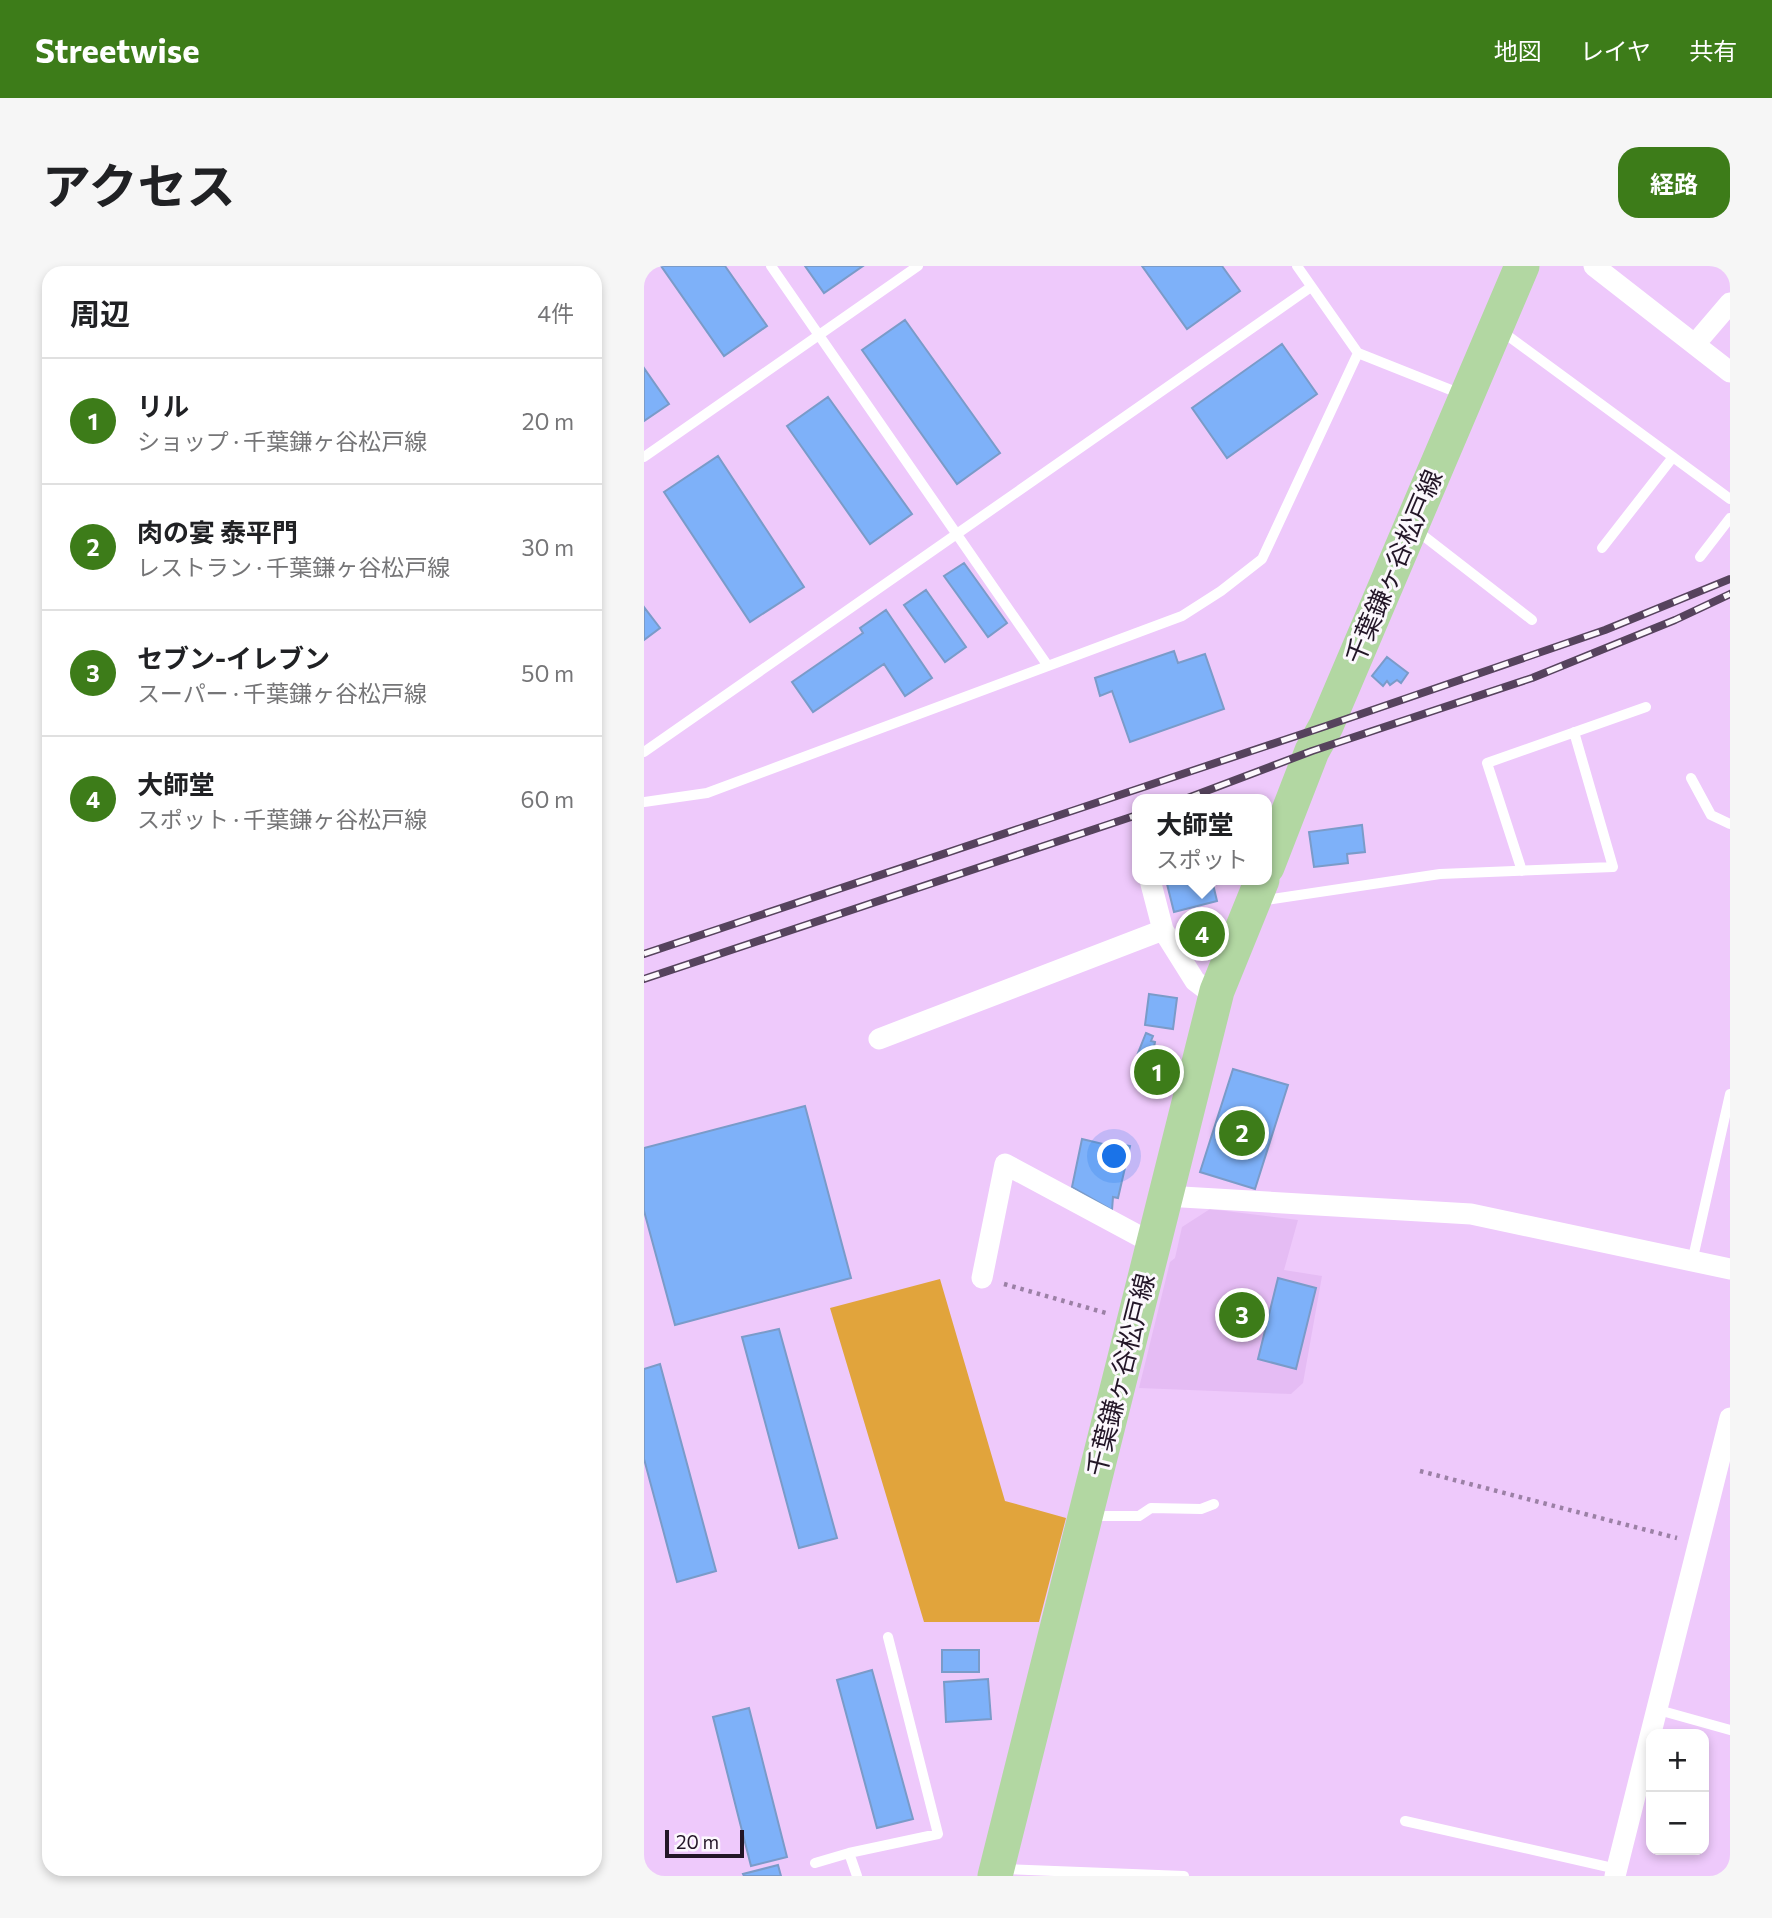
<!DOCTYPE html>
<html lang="ja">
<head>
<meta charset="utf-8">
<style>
  body { margin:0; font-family:Commissioner,"Noto Sans JP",sans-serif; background:#f6f6f6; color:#202124 }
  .controls { position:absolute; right:21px; bottom:21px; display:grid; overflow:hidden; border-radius:14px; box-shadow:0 4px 10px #0003 }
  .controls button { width:63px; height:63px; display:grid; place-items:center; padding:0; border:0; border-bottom:2px solid #e0e0e0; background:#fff; color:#202124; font:35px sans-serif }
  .scale { position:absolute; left:21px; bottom:18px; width:79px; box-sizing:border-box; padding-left:7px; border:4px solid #231627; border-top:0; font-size:19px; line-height:24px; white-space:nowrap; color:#231627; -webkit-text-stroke:5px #fcf8fd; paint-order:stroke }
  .you { position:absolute; left:471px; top:891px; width:24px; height:24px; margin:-18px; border:5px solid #fff; border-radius:50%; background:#1a73e8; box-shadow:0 0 0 10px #1a73e833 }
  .badge { display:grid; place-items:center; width:46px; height:46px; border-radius:50%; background:#3d7c19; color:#fff; font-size:23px; font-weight:700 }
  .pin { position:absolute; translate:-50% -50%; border:4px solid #fff; box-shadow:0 2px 7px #0006 }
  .popup { position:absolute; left:488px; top:528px; width:140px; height:91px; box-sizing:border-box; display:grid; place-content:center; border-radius:14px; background:#fff; filter:drop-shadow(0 2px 5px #0005); font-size:23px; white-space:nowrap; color:#757577 }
  .popup b { font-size:26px; color:#202124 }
  .popup::after { content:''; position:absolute; left:50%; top:100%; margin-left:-14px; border:14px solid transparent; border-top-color:#fff }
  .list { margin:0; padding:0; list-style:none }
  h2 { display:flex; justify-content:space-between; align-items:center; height:91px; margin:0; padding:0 28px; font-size:30px }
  h2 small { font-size:23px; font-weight:400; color:#757577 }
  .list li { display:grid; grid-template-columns:46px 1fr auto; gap:21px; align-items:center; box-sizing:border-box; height:126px; padding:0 28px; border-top:2px solid #e0e0e0 }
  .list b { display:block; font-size:26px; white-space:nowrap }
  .list p { margin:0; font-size:23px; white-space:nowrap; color:#757577 }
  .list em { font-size:23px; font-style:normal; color:#757577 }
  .map { position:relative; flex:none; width:1086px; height:1610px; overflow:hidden; border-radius:21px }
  header { display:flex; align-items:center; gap:42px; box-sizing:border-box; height:98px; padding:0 35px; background:#3d7c19; color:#fff }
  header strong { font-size:33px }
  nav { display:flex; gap:38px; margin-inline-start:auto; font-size:24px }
  .intro { display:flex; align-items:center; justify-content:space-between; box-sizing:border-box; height:168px; padding:0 42px }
  h1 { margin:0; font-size:49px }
  .button { padding:18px 32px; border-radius:21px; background:#3d7c19; color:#fff; font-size:24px; font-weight:700 }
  main { display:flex; gap:42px; padding:0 42px }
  aside { flex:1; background:#fff; border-radius:21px; box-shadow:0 4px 10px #0003 }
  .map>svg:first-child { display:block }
  .built { fill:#e5bcf4 }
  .green { fill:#e1a43c }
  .building { fill:#7eb1f9; stroke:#7a9bc9; stroke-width:2 }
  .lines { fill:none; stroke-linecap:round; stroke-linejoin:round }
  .path { stroke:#9b80a5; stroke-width:4.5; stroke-dasharray:3.5 5; stroke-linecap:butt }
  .lane { stroke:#fff; stroke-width:10 }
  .street { stroke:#fff; stroke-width:21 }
  .primary { stroke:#b2d7a2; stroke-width:35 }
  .rail-casing { stroke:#56435d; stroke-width:8 }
  .rail { stroke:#fcf8fd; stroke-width:5; stroke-dasharray:16; stroke-linecap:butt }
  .labels { text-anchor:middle; stroke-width:6; stroke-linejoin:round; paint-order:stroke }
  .street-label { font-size:26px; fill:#231627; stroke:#fcf8fd }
</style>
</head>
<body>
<header>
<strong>Streetwise</strong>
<nav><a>地図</a><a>レイヤ</a><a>共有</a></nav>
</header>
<div class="intro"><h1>アクセス</h1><a class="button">経路</a></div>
<main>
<aside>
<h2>周辺<small>4件</small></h2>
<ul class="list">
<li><span class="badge">1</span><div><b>リル</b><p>ショップ · 千葉鎌ヶ谷松戸線</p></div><em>20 m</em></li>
<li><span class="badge">2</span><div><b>肉の宴 泰平門</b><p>レストラン · 千葉鎌ヶ谷松戸線</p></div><em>30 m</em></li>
<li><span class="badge">3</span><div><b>セブン-イレブン</b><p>スーパー · 千葉鎌ヶ谷松戸線</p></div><em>50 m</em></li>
<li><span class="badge">4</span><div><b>大師堂</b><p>スポット · 千葉鎌ヶ谷松戸線</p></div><em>60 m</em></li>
</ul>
</aside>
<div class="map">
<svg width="1086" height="1610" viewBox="0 0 1086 1610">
  <rect width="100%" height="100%" fill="#eec9fb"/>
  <!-- built -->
  <path class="built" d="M566 943 654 954 640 1004 678 1010 659 1117 647 1128 495 1122 526 996 531 992 538 961Z"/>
  <!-- green -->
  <path class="green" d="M296 1013 361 1235 422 1252 395 1356H280L186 1042Z"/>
  <!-- building -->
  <path class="building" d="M17 0H81L123 60 80 90Z
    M161 0H219L180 27Z
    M498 0H578L596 25 543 63Z
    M261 54 356 187 313 218 218 84Z
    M638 78 673 128 583 192 548 142Z
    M0 102 25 138 0 155Z
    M184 131 268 248 226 278 143 160Z
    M74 190 160 321 106 356 20 226Z
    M320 297 363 357 344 371 300 310Z
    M282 324 322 381 301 396 260 339Z
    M0 341 16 362 0 374Z
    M242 344 288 412 261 430 240 398 169 446 148 416 219 367 216 362Z
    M530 385 534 397 561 388 580 443 486 476 468 425 456 430 451 412Z
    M743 391 764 407 757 417 753 414 746 419 743 415 739 420 728 410Z
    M718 559 721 586 703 588 704 597 670 601 665 566Z
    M522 614H568L573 635 530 646Z
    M505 728 533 732 529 763 501 759Z
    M502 767 509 770 507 775 511 776 510 781 517 783 514 791 531 797 522 824 500 817 501 813 495 811 498 795 494 794 496 787H494Z
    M589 803 644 819 611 923 556 906Z
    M161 840 207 1012 31 1059 0 945V882Z
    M438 873 463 879 464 876 486 880 474 932 469 931 468 944 428 921Z
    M634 1012 672 1022 652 1103 614 1093Z
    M135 1063 193 1272 155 1282 98 1071Z
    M16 1098 72 1305 33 1316 0 1193V1103Z
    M298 1384H335V1406H298Z
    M228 1404 269 1553 233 1562 193 1414Z
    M344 1413 347 1453 302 1456 300 1416Z
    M105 1442 143 1591 107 1600 69 1451Z
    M134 1599 137 1610H100L99 1608Z"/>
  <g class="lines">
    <!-- path -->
    <path class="path" d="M360 1018 462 1047
      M776 1205 1033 1272"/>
    <!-- lane -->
    <path class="lane" d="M127 0 404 400
      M653 0 714 87 817 128
      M856 64 1086 233
      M0 191 274 0
      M772 264 888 354
      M958 282 1029 191
      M1056 291 1086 252
      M0 486 667 21
      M1047 512 1067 549 1086 558
      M0 536 63 527 538 350 577 325 618 293 714 87
      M878 605 843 497 1002 441
      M615 635 796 608 969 601 930 466
      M1048 996 1086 828
      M448 1250H495L507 1242 557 1243 570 1238
      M1011 1443 1086 1464
      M761 1555 973 1603
      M205 1587 213 1610
      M171 1597 205 1587 294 1568 244 1371
      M359 1603 540 1610"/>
    <!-- street -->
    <path class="street" d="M950 0 1086 106
      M1051 78 1086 37
      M506 614 519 664 551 715 572 731
      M235 773 519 664
      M521 930 827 948 1086 1003
      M338 1012 361 898 510 978
      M971 1610 1086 1152"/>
    <!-- primary -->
    <path class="primary" d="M623 601 668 485 682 460 878 0
      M351 1610 573 725 618 614"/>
    <!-- rail casing -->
    <g class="rail-casing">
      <path id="rail" d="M541 533 668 485 888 412 1031 354 1086 328
        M0 688 682 460 961 364 1086 313
        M0 713 493 549"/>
    </g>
    <!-- rail -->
    <use href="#rail" class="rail"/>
  </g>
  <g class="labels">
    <!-- street labels -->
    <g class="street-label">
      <text transform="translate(750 301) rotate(-67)" y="9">千葉鎌ヶ谷松戸線</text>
      <text transform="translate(477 1109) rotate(-76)" y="9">千葉鎌ヶ谷松戸線</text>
    </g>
  </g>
</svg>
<div class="controls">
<button>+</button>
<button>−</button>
</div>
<div class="scale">20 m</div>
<div class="you"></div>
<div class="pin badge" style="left:513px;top:806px">1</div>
<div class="pin badge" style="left:598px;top:867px">2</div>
<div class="pin badge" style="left:598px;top:1049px">3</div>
<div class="pin badge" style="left:558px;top:668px">4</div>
<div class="popup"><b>大師堂</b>スポット</div>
</div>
</main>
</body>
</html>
